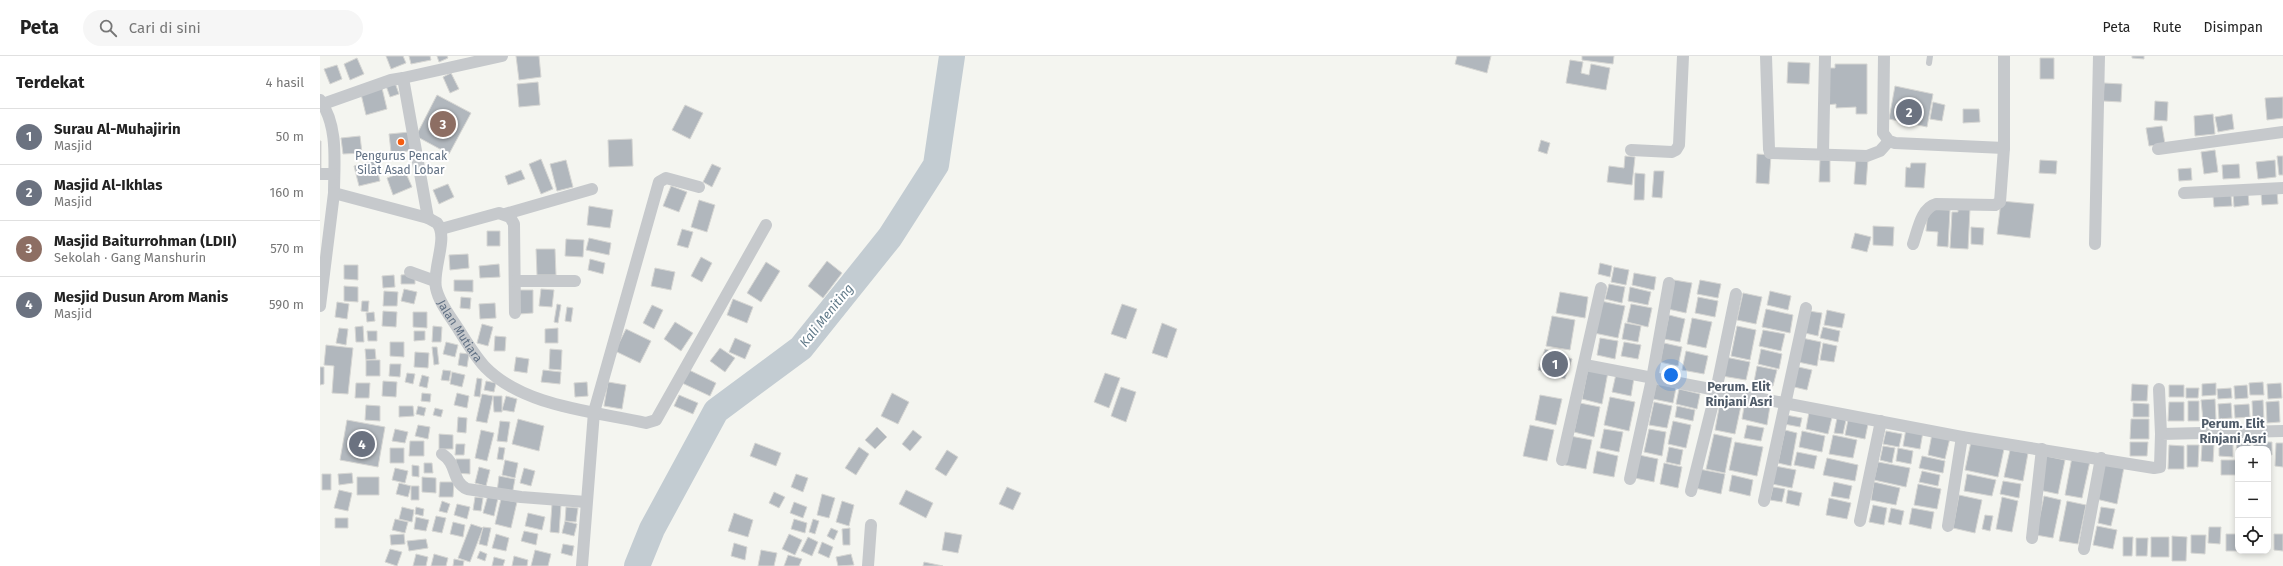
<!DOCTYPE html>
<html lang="id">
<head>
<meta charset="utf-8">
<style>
  body { margin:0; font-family:"Fira Sans",sans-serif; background:#f6f6f6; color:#222 }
  .controls { position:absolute; right:12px; bottom:12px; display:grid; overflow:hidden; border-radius:8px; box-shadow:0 2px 6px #0003 }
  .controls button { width:36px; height:36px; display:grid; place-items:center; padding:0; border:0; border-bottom:1px solid #e0e0e0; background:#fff; color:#222; font:20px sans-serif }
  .you { position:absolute; left:1351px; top:319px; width:14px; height:14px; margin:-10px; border:3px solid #fff; border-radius:50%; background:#1a73e8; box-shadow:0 0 0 6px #1a73e833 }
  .badge { display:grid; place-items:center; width:26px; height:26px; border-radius:50%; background:#f45d11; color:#fff; font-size:13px; font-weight:700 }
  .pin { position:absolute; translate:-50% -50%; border:2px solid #fff; box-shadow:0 1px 4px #0006 }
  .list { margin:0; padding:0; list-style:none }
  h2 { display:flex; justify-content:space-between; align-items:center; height:52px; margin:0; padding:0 16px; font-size:17px }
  h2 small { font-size:13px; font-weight:400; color:#767676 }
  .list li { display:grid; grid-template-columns:26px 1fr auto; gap:12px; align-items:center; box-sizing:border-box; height:56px; padding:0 16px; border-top:1px solid #e0e0e0 }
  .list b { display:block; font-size:15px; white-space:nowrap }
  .list p { margin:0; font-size:13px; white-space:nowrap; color:#767676 }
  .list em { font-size:13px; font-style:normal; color:#767676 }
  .icon { flex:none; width:22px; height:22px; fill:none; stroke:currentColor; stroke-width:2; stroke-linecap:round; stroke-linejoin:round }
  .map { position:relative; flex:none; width:1963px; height:510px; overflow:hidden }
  header { display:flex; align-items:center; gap:24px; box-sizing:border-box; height:56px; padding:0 20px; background:#fff; border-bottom:1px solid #e0e0e0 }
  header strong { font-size:19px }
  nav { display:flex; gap:22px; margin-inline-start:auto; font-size:14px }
  .search { width:280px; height:36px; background:#f6f6f6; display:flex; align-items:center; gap:10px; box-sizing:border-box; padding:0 14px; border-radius:22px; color:#767676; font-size:15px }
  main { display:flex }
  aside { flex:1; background:#fff }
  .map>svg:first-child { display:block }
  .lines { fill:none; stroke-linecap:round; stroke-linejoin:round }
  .river { stroke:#c3ccd2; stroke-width:26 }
  .building { fill:#b1b7bd; stroke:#d6d6d3 }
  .lane { stroke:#c6c9cc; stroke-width:6 }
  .street { stroke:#c6c9cc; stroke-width:12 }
  .poi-dot { fill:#f45d11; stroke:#fff; stroke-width:1.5 }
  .labels { text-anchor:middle; stroke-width:4; stroke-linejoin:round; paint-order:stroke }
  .poi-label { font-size:12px; fill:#617184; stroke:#fff }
  .street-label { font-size:12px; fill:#617184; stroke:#fff }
  .water-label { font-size:13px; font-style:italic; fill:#617a89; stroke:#fff }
  .neighbourhood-label { font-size:13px; font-weight:bold; fill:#4f5b69; stroke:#fff }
</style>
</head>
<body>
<header>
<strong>Peta</strong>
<div class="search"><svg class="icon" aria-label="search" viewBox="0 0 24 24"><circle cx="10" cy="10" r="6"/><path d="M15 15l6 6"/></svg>Cari di sini</div>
<nav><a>Peta</a><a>Rute</a><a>Disimpan</a></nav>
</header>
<main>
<aside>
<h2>Terdekat<small>4 hasil</small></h2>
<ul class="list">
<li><span class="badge" style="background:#6b7280">1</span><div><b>Surau Al-Muhajirin</b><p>Masjid</p></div><em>50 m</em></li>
<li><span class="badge" style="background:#6b7280">2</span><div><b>Masjid Al-Ikhlas</b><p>Masjid</p></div><em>160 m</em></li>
<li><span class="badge" style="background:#8d6e63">3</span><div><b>Masjid Baiturrohman (LDII)</b><p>Sekolah · Gang Manshurin</p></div><em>570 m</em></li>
<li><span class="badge" style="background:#6b7280">4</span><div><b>Mesjid Dusun Arom Manis</b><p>Masjid</p></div><em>590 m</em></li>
</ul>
</aside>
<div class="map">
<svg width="1963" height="510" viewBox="0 0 1963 510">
  <rect width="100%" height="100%" fill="#f4f5f0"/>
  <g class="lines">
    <!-- river -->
    <path class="river" d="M317 510 332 473 396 355 481 292 570 181 616 109 632 0"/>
  </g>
  <!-- building -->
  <path class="building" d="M66 0H83L86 7 71 13Z
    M89 0H110L111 4 91 8Z
    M117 0H127L128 2 119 6Z
    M196 0H219L221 21 199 24Z
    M1137 0H1171L1167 17 1135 8Z
    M1262 0H1294L1293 8 1262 4Z
    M1812 0H1824V3L1812 2Z
    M37 2 44 18 30 24 24 8Z
    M1720 2H1734V23H1720Z
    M1250 4 1263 6 1261 17 1269 19 1271 8 1290 12 1286 34 1246 27Z
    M1468 6 1490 7 1489 28 1467 27Z
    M1515 8H1547V58H1536V51L1516 52V48L1506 49V12H1515Z
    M17 9 22 23 10 28 4 13Z
    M131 17 139 33 130 37 123 21Z
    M74 24 79 38 70 41 65 27Z
    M218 26 220 49 199 51 197 28Z
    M1784 27 1802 28 1801 46 1783 45Z
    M1575 30 1613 38 1607 71 1569 63Z
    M62 32 67 53 46 59 41 38Z
    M117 39 151 57 129 98 96 80Z
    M1963 41V62L1947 64 1945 42Z
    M1835 45 1848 46 1847 65 1834 64Z
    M1613 46 1625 49 1622 65 1610 63Z
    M365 49 383 57 370 83 352 74Z
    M1643 53H1659L1660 66 1643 67Z
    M1893 58 1895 78 1875 80 1874 60Z
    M1912 58 1914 73 1898 76 1895 61Z
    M1842 70 1845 88 1829 90 1826 72Z
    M90 76 92 95 71 96 69 78Z
    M40 80 42 97 23 98 21 82Z
    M312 83 313 110 289 111 288 84Z
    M1221 84 1230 87 1227 98 1218 95Z
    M0 85H1V115H0Z
    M1895 94 1898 116 1884 118 1881 96Z
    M1437 98 1451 99 1449 128 1436 127Z
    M1305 100 1315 101 1312 129 1287 126 1289 110 1304 112Z
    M1957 100H1963V119H1959Z
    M1536 102 1548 103 1546 129 1534 128Z
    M221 103 233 133 221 138 209 108Z
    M55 104 60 125 39 130 34 110Z
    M246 104 253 131 237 135 230 108Z
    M1500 104H1510V126H1499Z
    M1720 104 1737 105 1736 118 1719 117Z
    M1955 104 1956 121 1938 123 1936 106Z
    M1591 107H1606L1604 132 1585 131 1586 111 1590 112Z
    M392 108 401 112 392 131 383 126Z
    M1919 108 1920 122 1903 123 1902 109Z
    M1871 112 1872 124 1859 125 1858 113Z
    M201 114 205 123 188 129 185 120Z
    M85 115 92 131 73 139 67 122Z
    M1334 115H1344L1342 142 1332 141Z
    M1315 117 1325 118 1324 144H1314Z
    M128 128 134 141 119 148 113 134Z
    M351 130 367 136 359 156 343 150Z
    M1957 135 1958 148 1942 149 1941 137Z
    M1928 136 1929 149 1914 151 1913 137Z
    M1911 139 1912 150 1894 151 1893 140Z
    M379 144 395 149 387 176 371 171Z
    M1681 145 1714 148 1710 182 1677 178Z
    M269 150 293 154 290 172 267 169Z
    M1608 153 1630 154 1628 191 1617 190 1618 176 1606 175Z
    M1638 153H1650L1648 193 1630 192 1632 156H1638Z
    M1553 170 1574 171 1573 190 1553 189Z
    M1651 171 1664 172 1663 189 1651 188Z
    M362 173 373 176 368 192 357 189Z
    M167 175H180V190H167Z
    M1535 177 1551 181 1547 196 1531 192Z
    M269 182 291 187 289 199 266 194Z
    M246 183 264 184 263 201 245 200Z
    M216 193H235L236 219H217Z
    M148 198 149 212 130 214 129 199Z
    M381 201 392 207 382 226 371 220Z
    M270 203 285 207 283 218 268 214Z
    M507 205 522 217 503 242 488 230Z
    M446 206 460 215 441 246 427 237Z
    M1280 207 1292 210 1290 221 1278 218Z
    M179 208 180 221 160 222 159 210Z
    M24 209H38V224L24 223Z
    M1294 211 1309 214 1306 229 1291 226Z
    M335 212 355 216 351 234 331 230Z
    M1314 217 1336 221 1334 234 1312 229Z
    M95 218V228H81V219Z
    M74 219 75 231 63 232 62 220Z
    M134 224H153V236L134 235Z
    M1354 224 1372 227 1366 257 1348 253Z
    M1380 224 1401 228 1398 242 1377 238Z
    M1289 228 1305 231 1302 247 1285 243Z
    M24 230 38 231V246L24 245Z
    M1310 231 1331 236 1328 249 1308 245Z
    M84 233 97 236 94 248 81 245Z
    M221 233 234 234 232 251 219 250Z
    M198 234H213V257L199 258Z
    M64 235 78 236 77 250H63Z
    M1450 235 1471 240 1468 254 1447 249Z
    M1240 236 1268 241 1265 262 1236 257Z
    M1423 237 1442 241 1436 268 1417 264Z
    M141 241 151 242 150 253 140 252Z
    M1378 241 1398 245 1395 261 1375 257Z
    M413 243 433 251 427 267 407 259Z
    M42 245H49L48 256 41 255Z
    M1281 245 1305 250 1298 282 1274 277Z
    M17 246 29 248 27 263 15 261Z
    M175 247 176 262 160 263 159 248Z
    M237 248 241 249 238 267 234 266Z
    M802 248 817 253 806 283 791 278Z
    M1311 248 1332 252 1328 271 1307 266Z
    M332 249 343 254 334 273 323 267Z
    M247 251 253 252 251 266 245 265Z
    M1446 253 1473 259 1470 277 1442 271Z
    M1507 254 1525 258 1522 272 1504 269Z
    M63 255 77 256 76 271 62 270Z
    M1489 255 1502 257 1498 280 1485 277Z
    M54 256 55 265 47 266 46 257Z
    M93 256H107V272L93 271Z
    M1349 259 1365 263 1360 286 1344 283Z
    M1232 260 1255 264 1250 294 1226 290Z
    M1372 262 1392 266 1386 292 1367 288Z
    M355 266 373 277 361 295 344 283Z
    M842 267 857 273 847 302 832 297Z
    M1305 267 1321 270 1318 286 1302 283Z
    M162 268 173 271 168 290 157 287Z
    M43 270 44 286H36L35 271Z
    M113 270 122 271 121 286H112Z
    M1417 270 1436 274 1430 304 1411 300Z
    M1503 271 1520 275 1518 286 1500 282Z
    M19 272 28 273 26 289 16 287Z
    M238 272V287H225V273Z
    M306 273 331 285 320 307 295 295Z
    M1443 274 1465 278 1461 295 1439 290Z
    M47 275H57V285H48Z
    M94 275H105V284L94 285Z
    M175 280 186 281 185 295H174Z
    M415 282 431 289 425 303 409 296Z
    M1280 282 1298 285 1295 303 1277 299Z
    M1482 282 1501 286 1497 310 1478 306Z
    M70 286H84V301L70 300Z
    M126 286 138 289 135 301 123 298Z
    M1304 286 1321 289 1318 303 1301 300Z
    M1344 287 1362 291 1358 310 1340 306Z
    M1503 287 1517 290 1514 306 1500 304Z
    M6 289 33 292 28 338 12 337 14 310 4 309Z
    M112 291H117L119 308 114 309Z
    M400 292 415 302 405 316 390 305Z
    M45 293H55L56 303 46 304Z
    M230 293 242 294 241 314 229 313Z
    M1225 293 1252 303 1245 323 1218 314Z
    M1441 293 1462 298 1459 313 1438 308Z
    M1366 295 1388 300 1384 318 1362 314Z
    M95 296 109 297 108 312 94 311Z
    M140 297 149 298 147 311 138 309Z
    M196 301 209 303 207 317 194 315Z
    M1405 301 1430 306 1426 324 1402 320Z
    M46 304H60V320H46Z
    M70 308H81L80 321 69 320Z
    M1437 310 1457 314 1453 330 1434 326Z
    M1474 310 1492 314 1487 334 1470 330Z
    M0 311H4V328L0 329Z
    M1268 312 1288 316 1282 348 1262 343Z
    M123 314 131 315 129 325 121 324Z
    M223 314 241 316 240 328 221 326Z
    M369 314 396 327 390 340 362 327Z
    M132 316 145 319 142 331 130 328Z
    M87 317 95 318 93 328 85 326Z
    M785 317 800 322 789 352 774 346Z
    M1296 318 1314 322 1311 340 1292 336Z
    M102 319 109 321 107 332 99 330Z
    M157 322 162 323 160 341 154 340Z
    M63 325 77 326 76 341 62 340Z
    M166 325 176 327 174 336 164 334Z
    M267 326 268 340 255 341 254 327Z
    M288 326 306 329 302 353 284 350Z
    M1943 326 1944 339H1930L1929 327Z
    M36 327H50L49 342H35Z
    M1336 327 1356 332 1353 347 1333 343Z
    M1896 327V339L1882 340V328Z
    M1961 327 1962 342 1948 343 1947 328Z
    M1812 328 1828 329 1827 345H1811Z
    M1849 329H1864V341H1849Z
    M1927 329 1928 342 1915 343 1914 330Z
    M801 331 816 336 806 366 791 360Z
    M1866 332H1879L1878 342H1866Z
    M1911 332 1912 342 1898 343 1897 333Z
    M1359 333 1380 338 1377 353 1356 348Z
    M102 337 111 338 110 346 101 345Z
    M137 337 149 340 147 352 134 349Z
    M572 337 589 346 578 368 561 360Z
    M162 338 173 340 167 367 156 365Z
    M359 339 378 347 373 358 354 350Z
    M1220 339 1242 343 1236 369 1215 364Z
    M173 340H182V356H174Z
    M186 340 197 343 194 356 182 354Z
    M1290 341 1315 346 1309 375 1284 369Z
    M1401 341 1422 345 1415 378 1395 374Z
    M1895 343 1896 364H1883L1881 344Z
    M1943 344 1944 366 1933 367 1932 345Z
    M1425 345 1450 350 1447 369 1422 363Z
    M1868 345H1879V365H1868Z
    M1959 345 1960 366 1947 367 1946 346Z
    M1334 346 1352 350 1347 372 1329 369Z
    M1849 346H1864V365H1848Z
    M1260 347 1280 351 1274 381 1254 376Z
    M1813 347 1829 348V361H1813Z
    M1911 347 1912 362 1899 363 1898 348Z
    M1929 348 1930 361 1915 362 1914 349Z
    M46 349 60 350V365L45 364Z
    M79 350H93L94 360 79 361Z
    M98 350 106 352 104 360 96 358Z
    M1357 350 1375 354 1373 365 1355 361Z
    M115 352 123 354 121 361 113 359Z
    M1489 356 1512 361 1508 378 1486 373Z
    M1466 359 1482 362 1480 371 1464 368Z
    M138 361 147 362 146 377 137 376Z
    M1517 362 1526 364 1523 378 1514 377Z
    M198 363 224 370 219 395 192 388Z
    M1811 363H1829V383H1810Z
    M27 364 65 371 58 411 20 404Z
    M1528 364 1548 368 1545 383 1525 379Z
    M180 365 190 366 187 386 177 385Z
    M1353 365 1371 369 1366 392 1348 388Z
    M98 369 110 371 108 383 95 380Z
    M1210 369 1234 374 1227 405 1203 400Z
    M1427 369 1444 372 1441 385 1424 382Z
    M557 371 567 381 555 393 545 384Z
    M75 373 88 376 85 387 72 385Z
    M1284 373 1303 376 1299 396 1280 392Z
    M1329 373 1346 376 1342 400 1324 396Z
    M1586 373 1603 376 1600 393 1583 390Z
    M161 374 174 377 167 405 155 402Z
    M593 374 602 381 590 395 582 388Z
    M1465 374 1477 377 1471 410 1458 407Z
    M1482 375 1505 380 1502 396 1479 391Z
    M1566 375 1582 378 1579 391 1563 388Z
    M119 378 133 379V393H119Z
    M1394 378 1412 382 1405 417 1386 413Z
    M1612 378 1630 382 1625 403 1608 399Z
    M1513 379 1537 384 1533 402 1509 398Z
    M1250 380 1272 384 1266 413 1245 409Z
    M1899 384H1913V401L1899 400Z
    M1917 384H1931L1930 393H1918V401H1916Z
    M90 385H104V400H89Z
    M1415 386 1443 391 1437 420 1409 414Z
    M1651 386 1684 393 1678 421 1645 414Z
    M1810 386H1828L1827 400H1810Z
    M1934 386H1952V399L1948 398V393H1933Z
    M435 387 461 397 456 410 430 400Z
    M1956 387H1963V411L1955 410Z
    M136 388H145L144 399H135Z
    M1849 389 1864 390V413H1848Z
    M1867 389H1879L1878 411H1867Z
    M1882 389H1894L1893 406 1881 405Z
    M1563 390 1575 392 1572 407 1560 404Z
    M179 391 185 392 183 404 177 403Z
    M539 391 549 398 536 419 525 412Z
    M1349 391 1363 394 1360 409 1346 406Z
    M70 392H84V407H70Z
    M1578 392 1593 395 1591 408 1576 405Z
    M627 394 638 401 626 420 615 413Z
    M1690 394 1708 397 1703 425 1684 421Z
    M1277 395 1298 400 1294 421 1273 417Z
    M1477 396 1497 400 1494 413 1474 409Z
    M1319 399 1338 403 1334 426 1315 422Z
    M1602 400 1625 405 1623 417 1599 412Z
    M1726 400 1745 404 1738 438 1719 434Z
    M1752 401 1770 405 1762 442 1745 439Z
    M1507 402 1538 409 1535 425 1503 419Z
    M136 403H150V418L136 417Z
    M185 404 198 407 195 422 182 419Z
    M1901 404H1918V419H1901Z
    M1558 406 1590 412 1586 431 1554 424Z
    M1784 406 1804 411 1797 448 1776 443Z
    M104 407H112L113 417H104Z
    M1344 407 1362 411 1358 432 1340 428Z
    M92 409 99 410V421L92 420Z
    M1455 410 1476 414 1472 432 1452 428Z
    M159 411 170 414 166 430 155 427Z
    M75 412 88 415 85 427 72 424Z
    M204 412 215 415 211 430 200 427Z
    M1379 413 1405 418 1401 438 1375 432Z
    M1602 415 1620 419 1618 430 1599 426Z
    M32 417 33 427 19 429 18 418Z
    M2 418H11V434H2Z
    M476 418 488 422 483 436 471 431Z
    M1647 418 1676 424 1672 440 1644 435Z
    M1412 419 1433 424 1430 440 1409 435Z
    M179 420 195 423 192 439 177 436Z
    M37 421H59V439H37Z
    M102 421 116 422V437L102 436Z
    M1683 425 1701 428 1699 442 1680 438Z
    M120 426H134L133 441H119Z
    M1514 426 1532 430 1529 443 1511 440Z
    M1554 426 1580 432 1576 449 1551 444Z
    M79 427 91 430 88 441 76 438Z
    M1598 428 1621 433 1617 453 1594 449Z
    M91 430H99V444H91Z
    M687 431 701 437 693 454 679 448Z
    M1453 431 1465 433 1462 446 1450 444Z
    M19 434 32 437 28 455 14 452Z
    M586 434 613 447 606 462 579 448Z
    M1468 434 1482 437 1479 450 1466 447Z
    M454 436 465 441 459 452 449 447Z
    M502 438 515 442 509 462 497 459Z
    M168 439 178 442 174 460 163 457Z
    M1639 439 1662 444 1655 477 1633 472Z
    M1724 440 1741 444 1733 482 1716 479Z
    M155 441 163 442 161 455 153 454Z
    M1682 441 1698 445 1692 476 1676 473Z
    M1509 442 1531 447 1527 463 1506 459Z
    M181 443 197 446 191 472 175 468Z
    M122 445 130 448 127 457 119 455Z
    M522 445 534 449 529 470 516 466Z
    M1747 445 1766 449 1758 488 1739 485Z
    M474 446 487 451 483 462 470 457Z
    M137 448 150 451 147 463 134 459Z
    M232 448 241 449 239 477 230 476Z
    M1553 449 1567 452 1564 469 1549 466Z
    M82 451 94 454 92 466 79 463Z
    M96 451 104 453 103 460 95 458Z
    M246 451 258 452 256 466 245 465Z
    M1781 451 1795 453 1791 470 1778 467Z
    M1571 452 1584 455 1581 469 1568 466Z
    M1592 452 1614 456 1611 473 1589 468Z
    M208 457 225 461 222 474 205 470Z
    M414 457 433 464 428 481 408 475Z
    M1665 459 1673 460 1670 475 1662 473Z
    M116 460 126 462 122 477 112 475Z
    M96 461 109 464 106 475 94 473Z
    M15 462H28V472H15Z
    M75 463 88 466 85 477 72 474Z
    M474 463 487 467 485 477 471 473Z
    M493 463 499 465 495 478 489 476Z
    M245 465 257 468 254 480 242 477Z
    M133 466 145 469 143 481 130 478Z
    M151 468 163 472 150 506 138 502Z
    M1777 470 1797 474 1793 493 1773 489Z
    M163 471 171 472 167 490 159 488Z
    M1889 471H1901L1900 488 1888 487Z
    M511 472 518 475 514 484 507 480Z
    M530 472V489H523L522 473Z
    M204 475 218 478 216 489 201 485Z
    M625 476 642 479 638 497 622 494Z
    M84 478 85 488 71 489 70 479Z
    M176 478 189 482 186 495 172 492Z
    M469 478 482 484 475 499 462 493Z
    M1906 478H1918V495H1922H1906Z
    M1954 478H1963V495L1954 494Z
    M1871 479H1886L1885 498 1871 497Z
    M1948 479H1949V495H1948Z
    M1852 480 1867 481 1866 505H1852Z
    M488 481 498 486 492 500 481 495Z
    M1803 481H1813L1812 500H1803Z
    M1831 481H1849V501H1831Z
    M1816 482H1828L1827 500H1816Z
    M106 483 108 492 89 495 87 485Z
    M502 486 513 491 509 502 498 497Z
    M414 487 427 491 425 504 411 500Z
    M243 488 254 490 252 500 241 497Z
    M70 493 82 496 77 510 65 506Z
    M215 494 231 498 228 510H211Z
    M441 494 457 497 454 510H438Z
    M160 495 167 498 165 505 157 502Z
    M96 498 108 501 106 510H93Z
    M114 498 128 502 126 510H111Z
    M531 498 534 509 518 510 516 501Z
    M468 499 482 503 479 510H464Z
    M194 500 208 504 207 510H192Z
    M174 501 185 504 183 510H172Z
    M134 503 144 505 143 510H133Z
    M604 506 623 510H603Z"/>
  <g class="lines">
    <!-- lane -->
    <path class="lane" d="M1609 7 1610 0"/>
    <!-- street -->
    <g class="street">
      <path d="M1446 0 1449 93 1450 97 1547 100 1560 95 1569 85"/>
      <path d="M1564 0 1563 77 1569 85 1575 87 1684 92"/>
      <path d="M83 22 182 0"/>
      <path id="s1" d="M0 44C19 71 14 107 14 137L108 162 117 167C129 181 112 213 116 232 119 247 131 261 139 274 147 287 155 300 165 311 204 351 273 355 326 367L336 364 446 169"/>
      <path d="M3 48 71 24 83 22 108 162"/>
      <path d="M1838 93 1963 76"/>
      <path d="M1311 94 1352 96 1356 94 1359 89 1363 0"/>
      <path d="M1503 97 1505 0"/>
      <path d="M0 118H14"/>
      <path d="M1864 137 1963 132"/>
      <path d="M185 158 272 133"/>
      <path d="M121 173 179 157 190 161 194 168 195 257"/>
      <path d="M1593 188C1598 174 1601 152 1616 148L1675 149 1680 146 1684 92V0"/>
      <path d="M1775 188 1779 0"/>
      <path d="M90 216 115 225"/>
      <path d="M195 225H255"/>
      <path d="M0 250 14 137"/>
      <path d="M1265 309 1642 381 1834 412 1840 411 1841 378 1963 375"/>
      <path d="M1839 333 1841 378"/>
      <path d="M122 398C138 408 131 425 147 433L201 441 266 446"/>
      <path d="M1242 404 1281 232"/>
      <path d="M1310 423 1332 323 1349 227"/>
      <path d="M1371 435 1396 335 1416 238"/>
      <path d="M1444 445 1486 252"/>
      <path d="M1540 465 1561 365"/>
      <path d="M1628 470 1642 381"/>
      <path d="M1712 482 1722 393"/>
      <path d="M1764 493 1781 402"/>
      <path d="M262 510 274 356 339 126 346 122 379 131"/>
      <path d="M548 510 551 469"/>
    </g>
  </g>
  <!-- markers -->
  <circle class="poi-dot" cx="81" cy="86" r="4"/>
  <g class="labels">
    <!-- poi labels -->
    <g class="poi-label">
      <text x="81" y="104">Pengurus Pencak<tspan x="81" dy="14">Silat Asad Lobar</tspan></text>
    </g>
    <!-- street labels -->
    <g class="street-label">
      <text dy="4" stroke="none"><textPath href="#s1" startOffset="319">Jalan Mutiara</textPath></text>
    </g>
    <!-- water labels -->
    <g class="water-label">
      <text transform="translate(506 259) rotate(-51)" y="5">Kali Meniting</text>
    </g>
    <!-- neighbourhood labels -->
    <g class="neighbourhood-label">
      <text x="1419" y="335">Perum. Elit<tspan x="1419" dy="15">Rinjani Asri</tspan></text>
      <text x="1913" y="372">Perum. Elit<tspan x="1913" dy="15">Rinjani Asri</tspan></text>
    </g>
  </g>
</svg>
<div class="controls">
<button>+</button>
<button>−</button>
<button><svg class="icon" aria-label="locate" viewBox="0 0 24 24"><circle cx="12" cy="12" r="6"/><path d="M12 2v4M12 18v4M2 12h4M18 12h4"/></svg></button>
</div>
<div class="you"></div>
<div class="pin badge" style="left:1235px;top:308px;background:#6b7280">1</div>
<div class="pin badge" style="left:1589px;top:56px;background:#6b7280">2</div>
<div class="pin badge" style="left:123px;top:68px;background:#8d6e63">3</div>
<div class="pin badge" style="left:42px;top:388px;background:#6b7280">4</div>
</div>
</main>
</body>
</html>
